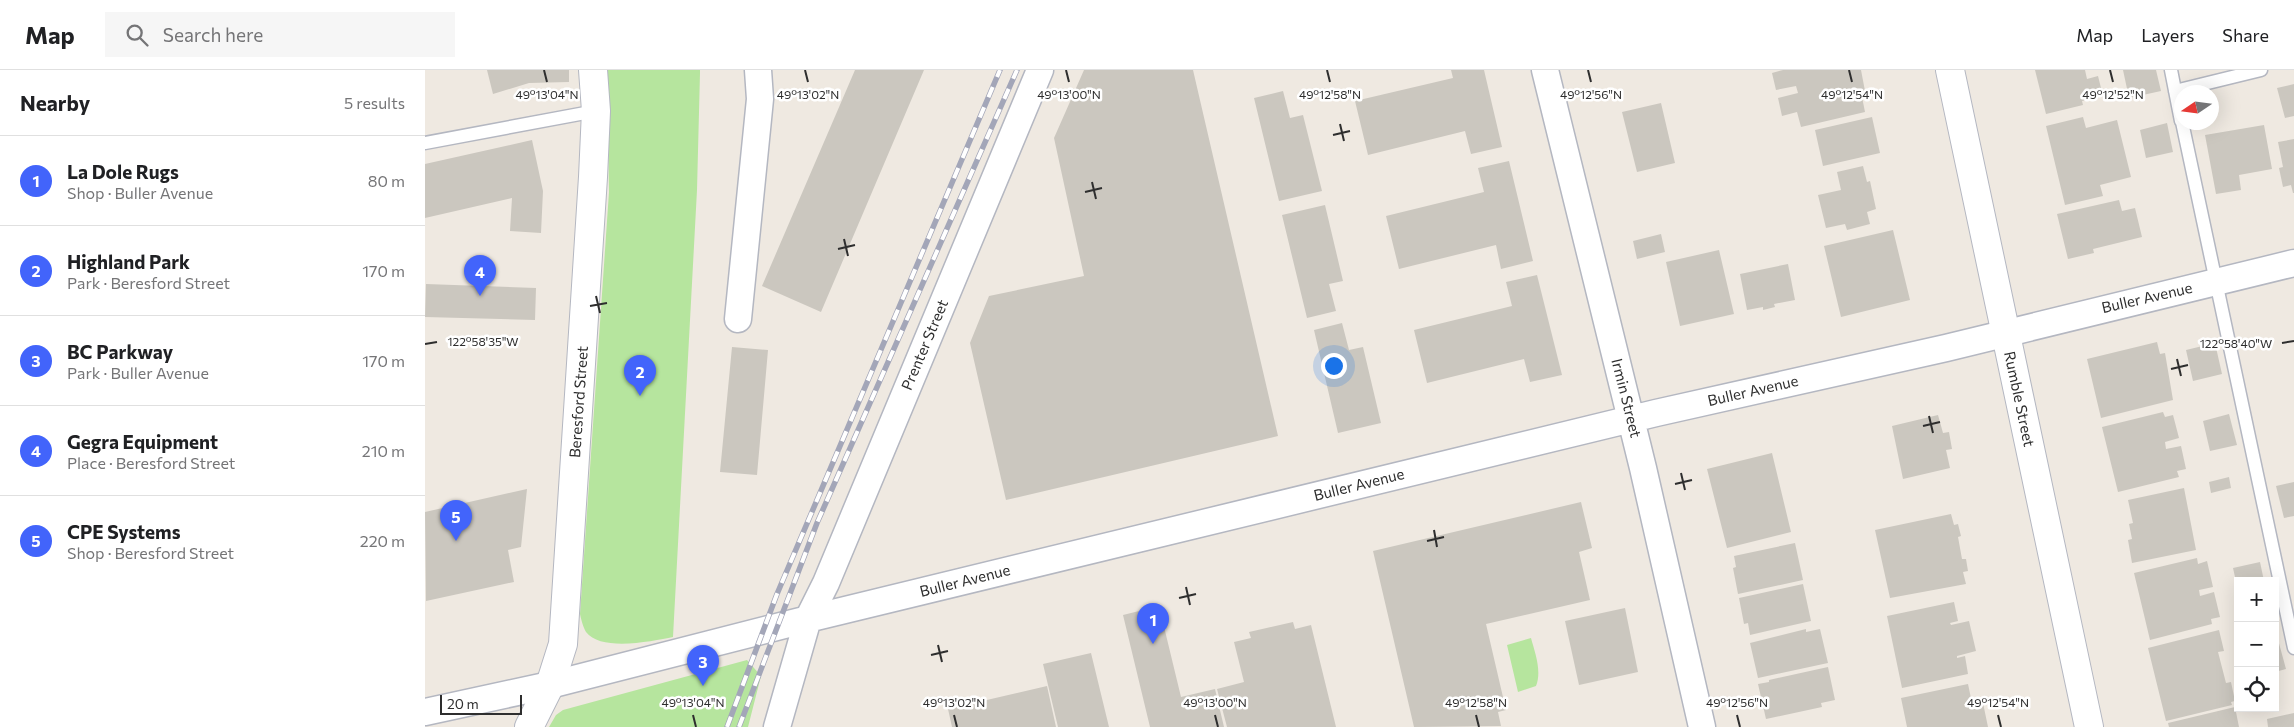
<!DOCTYPE html>
<html lang="en">
<head>
<meta charset="utf-8">
<style>
  body { margin:0; font-family:Commissioner,sans-serif; background:#f6f6f6; color:#202124 }
  .controls { position:absolute; right:15px; bottom:15px; display:grid; overflow:hidden; border-radius:0px; box-shadow:0 5px 20px #0002 }
  .controls button { width:45px; height:45px; display:grid; place-items:center; padding:0; border:0; border-bottom:1px solid #e0e0e0; background:#fff; color:#202124; font:25px sans-serif }
  .compass { position:absolute; left:1749px; top:15px; width:45px; height:45px; border-radius:50%; background:#fff; box-shadow:0 5px 20px #0002; rotate:257deg }
  .scale { position:absolute; left:15px; bottom:12px; width:82px; box-sizing:border-box; padding-left:5px; border:2px solid #2e2e2e; border-top:0; font-size:14px; line-height:18px; white-space:nowrap; color:#2e2e2e; -webkit-text-stroke:4px #fff; paint-order:stroke }
  .you { position:absolute; left:908px; top:295px; width:18px; height:18px; margin:-12px; border:4px solid #fff; border-radius:50%; background:#1a73e8; box-shadow:0 0 0 8px #1a73e833 }
  .badge { display:grid; place-items:center; width:32px; height:32px; border-radius:50%; background:#4264fb; color:#fff; font-size:16px; font-weight:700 }
  .pin { position:absolute; translate:-50% -41px; filter:drop-shadow(0 1px 2px #0008) }
  .pin::after { content:''; position:absolute; top:26px; width:18px; height:15px; background:inherit; clip-path:polygon(0 0,100% 0,50% 100%) }
  .list { margin:0; padding:0; list-style:none }
  h2 { display:flex; justify-content:space-between; align-items:center; height:65px; margin:0; padding:0 20px; font-size:21px }
  h2 small { font-size:16px; font-weight:400; color:#757577 }
  .list li { display:grid; grid-template-columns:32px 1fr auto; gap:15px; align-items:center; box-sizing:border-box; height:90px; padding:0 20px; border-top:1px solid #e0e0e0 }
  .list b { display:block; font-size:19px; white-space:nowrap }
  .list p { margin:0; font-size:16px; white-space:nowrap; color:#757577 }
  .list em { font-size:16px; font-style:normal; color:#757577 }
  .icon { flex:none; width:28px; height:28px; fill:none; stroke:currentColor; stroke-width:2; stroke-linecap:round; stroke-linejoin:round }
  .map { position:relative; flex:none; width:1869px; height:657px; overflow:hidden }
  header { display:flex; align-items:center; gap:30px; box-sizing:border-box; height:70px; padding:0 25px; background:#fff; border-bottom:1px solid #e0e0e0 }
  header strong { font-size:24px }
  nav { display:flex; gap:28px; margin-inline-start:auto; font-size:18px }
  .search { width:350px; height:45px; background:#f6f6f6; display:flex; align-items:center; gap:12px; box-sizing:border-box; padding:0 18px; border-radius:0px; color:#757577; font-size:19px }
  main { display:flex }
  aside { flex:1; background:#fff }
  .map>svg:first-child { display:block }
  .green { fill:#b6e59e }
  .building { fill:#cbc7bf }
  .lines { fill:none; stroke-linecap:round; stroke-linejoin:round }
  .service-casing { stroke:#b4b7c1; stroke-width:15 }
  .minor-casing { stroke:#b4b7c1; stroke-width:29 }
  .tertiary-casing { stroke:#b4b7c1; stroke-width:30 }
  .service { stroke:#fff; stroke-width:12 }
  .minor { stroke:#fff; stroke-width:26 }
  .tertiary { stroke:#fff; stroke-width:28 }
  .rail-casing { stroke:#a3a6b8; stroke-width:5.5 }
  .rail { stroke:#fff; stroke-width:4; stroke-dasharray:11; stroke-linecap:butt }
  .ticks { fill:none; stroke:#2e2e2e; stroke-width:2 }
  .labels { text-anchor:middle; stroke-width:5; stroke-linejoin:round; paint-order:stroke }
  .street-label { font-size:15px; fill:#2e2e2e; stroke:#fff }
  .ticks-label { font-size:12px; text-anchor:middle; fill:#2e2e2e; stroke:#fff; stroke-width:5; stroke-linejoin:round; paint-order:stroke }
</style>
</head>
<body>
<header>
<strong>Map</strong>
<div class="search"><svg class="icon" aria-label="search" viewBox="0 0 24 24"><circle cx="10" cy="10" r="6"/><path d="M15 15l6 6"/></svg>Search here</div>
<nav><a>Map</a><a>Layers</a><a>Share</a></nav>
</header>
<main>
<aside>
<h2>Nearby<small>5 results</small></h2>
<ul class="list">
<li><span class="badge">1</span><div><b>La Dole Rugs</b><p>Shop · Buller Avenue</p></div><em>80 m</em></li>
<li><span class="badge">2</span><div><b>Highland Park</b><p>Park · Beresford Street</p></div><em>170 m</em></li>
<li><span class="badge">3</span><div><b>BC Parkway</b><p>Park · Buller Avenue</p></div><em>170 m</em></li>
<li><span class="badge">4</span><div><b>Gegra Equipment</b><p>Place · Beresford Street</p></div><em>210 m</em></li>
<li><span class="badge">5</span><div><b>CPE Systems</b><p>Shop · Beresford Street</p></div><em>220 m</em></li>
</ul>
</aside>
<div class="map">
<svg width="1869" height="657" viewBox="0 0 1869 657">
  <rect width="100%" height="100%" fill="#efe9e1"/>
  <!-- green -->
  <path class="green" d="M182 0H275V3L272 120 248 567C228 571 176 582 161 562 158 557 156 549 155 544L184 122Z
    M1106 568C1110 583 1117 601 1111 616L1093 622 1082 575Z
    M322 590 336 606 323 657H124L131 645 138 640Z"/>
  <!-- building -->
  <path class="building" d="M62 0H144V12L104 13 68 24Z
    M430 0H499L396 242 337 216Z
    M659 0H768L853 366 581 430 545 273 564 226 659 206 629 68Z
    M1026 0H1059L1077 77 1046 84 1040 61 943 85 930 31 1028 8Z
    M1358 0H1436L1440 21 1436 22 1440 42 1376 57 1372 42 1357 46 1353 28 1373 23 1371 16 1351 20 1347 3Z
    M1610 0H1660L1662 9 1673 6 1678 26 1657 31 1658 35 1621 44Z
    M1698 0H1731L1736 21 1704 28Z
    M1869 14V46L1860 48 1852 18Z
    M858 21 865 48 878 45 897 121 854 131 829 28Z
    M1236 33 1250 93 1212 102 1197 42Z
    M1447 47 1455 83 1398 96 1390 60Z
    M1658 47 1661 58 1692 50 1706 107 1675 115 1678 126 1640 135 1621 56Z
    M1742 53 1748 82 1721 88 1715 60Z
    M1839 55 1847 99 1814 105 1816 120 1791 124 1780 65Z
    M1869 69V123H1868L1866 115 1858 117 1854 98 1858 97 1853 72Z
    M107 70 118 121 116 163 85 161 87 128 0 148V94Z
    M1084 91 1108 191 1076 199 1071 175 974 199 961 146 1059 122 1053 98Z
    M1438 96 1442 112 1445 111 1451 139 1442 142 1445 154 1422 160 1420 154 1401 158 1393 125 1416 120 1412 102Z
    M1694 130 1697 141 1710 138 1717 167 1668 179 1669 183 1643 189 1632 144Z
    M900 135 918 211 904 214 911 241 882 248 857 145Z
    M1468 160 1485 230 1416 247 1399 176Z
    M1236 164 1240 182 1212 189 1208 171Z
    M1294 180 1309 244 1255 256 1241 192Z
    M1363 194 1370 230 1349 234 1350 237 1338 240V237L1322 240 1315 204Z
    M1112 205 1137 305 1105 312 1099 289 1002 313 989 260 1087 236 1081 212Z
    M1 214 111 218 110 250 0 247Z
    M917 253 924 280 938 277 956 353 913 363 889 260Z
    M1732 272 1735 284 1740 283 1748 330 1676 348 1662 289Z
    M1790 273 1797 304 1768 311 1761 280Z
    M307 277 343 280 332 405 295 402Z
    M1738 342 1740 347 1748 345 1754 368 1740 372 1741 379 1756 376 1761 399 1752 401 1754 407 1693 422 1677 357Z
    M1804 344 1812 375 1785 381 1778 351Z
    M1513 345 1518 363 1524 362 1527 379 1521 380 1525 398 1478 409 1467 356Z
    M1347 383 1366 462 1302 478 1282 399Z
    M1804 407 1806 418 1786 423 1784 412Z
    M1869 412V446L1859 448 1851 416Z
    M1759 418 1771 480 1707 493 1703 470 1707 469 1704 454 1708 453 1703 430Z
    M102 419 96 477 83 480 89 512 1 531 0 442Z
    M1156 432 1167 478 1154 482 1165 530 1061 554 1081 640 1073 642 1076 656 989 657 948 481Z
    M1526 444 1529 455 1533 454 1536 466 1533 467 1537 489H1541L1543 501 1538 502 1541 514 1465 528 1450 460Z
    M1370 473 1378 510 1313 524 1308 498 1311 497 1309 486Z
    M1772 488 1773 494 1782 491 1788 517 1774 520 1775 526 1789 522 1795 547 1786 549 1787 554 1725 570 1709 503Z
    M1835 492 1839 511H1813L1812 516 1808 498Z
    M1378 514 1386 551 1325 565 1323 553 1319 554 1314 528Z
    M1529 532 1533 551 1525 553 1526 555 1544 551 1551 581 1532 586V588L1540 586 1543 604 1477 618 1462 546Z
    M734 536 756 627 790 619 799 657H725L698 545Z
    M1200 538 1213 602 1154 615 1140 551Z
    M868 552 870 559 886 555 911 657H802L792 619 819 612 809 572 826 568 824 562Z
    M1381 559V562L1395 559 1403 593 1333 608 1325 573Z
    M1794 560 1799 581 1793 582 1801 613 1806 612 1810 631 1806 632 1807 635 1741 651 1723 578Z
    M1852 566 1861 599 1850 602V567Z
    M666 583 684 657H633L618 594Z
    M1403 597 1410 630 1396 633 1397 637 1341 649 1333 614 1344 612V610Z
    M1543 614 1547 633 1539 634 1540 637 1558 633 1563 657H1482L1476 628Z
    M622 616 631 657H527L523 639Z
    M1810 637 1814 657H1744L1743 653Z
    M1869 643V657H1843L1842 649Z"/>
  <g class="lines">
    <!-- service casing -->
    <g class="service-casing">
      <path id="service" d="M1746 0 1756 51
        M1750 21 1836 0
        M1757 52 1869 578
        M0 73 171 41"/>
    </g>
    <!-- minor casing -->
    <g class="minor-casing">
      <path id="minor" d="M1120 0 1218 398 1277 657
        M313 249 335 29 333 0
        M0 642 125 615 383 549 1231 343 1521 278 1869 193
        M352 657 383 549 401 513 615 0"/>
    </g>
    <!-- tertiary casing -->
    <g class="tertiary-casing">
      <path id="tertiary" d="M1525 0 1664 657
        M104 657 125 615 138 574 168 107 171 41 168 0"/>
    </g>
    <!-- service -->
    <use href="#service" class="service"/>
    <!-- minor -->
    <use href="#minor" class="minor"/>
    <!-- tertiary -->
    <use href="#tertiary" class="tertiary"/>
    <!-- rail casing -->
    <g class="rail-casing">
      <path id="rail" d="M302 657 352 524 575 0
        M314 657 392 453 592 0"/>
    </g>
    <!-- rail -->
    <use href="#rail" class="rail"/>
  </g>
  <!-- ticks -->
  <path class="ticks" d="M119 0 122 12M380 0 383 12M641 0 644 12M902 0 905 12M1163 0 1166 12M1424 0 1427 12M1685 0 1688 12M915 54 919 71M908 65 925 61M667 112 671 129M660 122 677 118M419 169 423 186M413 179 430 175M171 226 175 243M165 236 182 233M1857 273 1869 271M0 274 12 272M1752 289 1756 306M1746 299 1763 295M1504 346 1508 363M1498 356 1515 352M1256 403 1260 420M1250 414 1267 410M1009 460 1012 477M1002 471 1019 467M761 517 765 535M754 528 771 524M513 575 517 592M506 585 523 581M268 645 271 657M529 645 532 657M790 645 793 657M1051 645 1054 657M1312 645 1315 657M1573 645 1576 657"/>
  <g class="labels">
    <!-- street labels -->
    <g class="street-label">
      <text transform="translate(1722 228) rotate(-13)" y="5">Buller Avenue</text>
      <text transform="translate(500 275) rotate(-67)" y="5">Prenter Street</text>
      <text transform="translate(1328 321) rotate(-13)" y="5">Buller Avenue</text>
      <text transform="translate(1201 328) rotate(76)" y="5">Irmin Street</text>
      <text transform="translate(1594 329) rotate(78)" y="5">Rumble Street</text>
      <text transform="translate(154 332) rotate(-86)" y="5">Beresford Street</text>
      <text transform="translate(934 415) rotate(-14)" y="5">Buller Avenue</text>
      <text transform="translate(540 511) rotate(-14)" y="5">Buller Avenue</text>
    </g>
  </g>
  <g class="ticks-label">
    <text x="122" y="29">49°13'04"N</text>
    <text x="383" y="29">49°13'02"N</text>
    <text x="644" y="29">49°13'00"N</text>
    <text x="905" y="29">49°12'58"N</text>
    <text x="1166" y="29">49°12'56"N</text>
    <text x="1427" y="29">49°12'54"N</text>
    <text x="1688" y="29">49°12'52"N</text>
    <text x="58" y="276">122°58'35"W</text>
    <text x="1811" y="278">122°58'40"W</text>
    <text x="268" y="637">49°13'04"N</text>
    <text x="529" y="637">49°13'02"N</text>
    <text x="790" y="637">49°13'00"N</text>
    <text x="1051" y="637">49°12'58"N</text>
    <text x="1312" y="637">49°12'56"N</text>
    <text x="1573" y="637">49°12'54"N</text>
  </g>
</svg>
<div class="controls">
<button>+</button>
<button>−</button>
<button><svg class="icon" aria-label="locate" viewBox="0 0 24 24"><circle cx="12" cy="12" r="6"/><path d="M12 2v4M12 18v4M2 12h4M18 12h4"/></svg></button>
</div>
<svg class="compass" viewBox="-18 -18 36 36"><path d="M0-13l5 13h-10z" fill="#e53935"/><path d="M0 13l5-13h-10z" fill="#757577"/></svg>
<div class="scale">20 m</div>
<div class="you"></div>
<div class="pin badge" style="left:728px;top:574px">1</div>
<div class="pin badge" style="left:215px;top:326px">2</div>
<div class="pin badge" style="left:278px;top:616px">3</div>
<div class="pin badge" style="left:55px;top:226px">4</div>
<div class="pin badge" style="left:31px;top:471px">5</div>
</div>
</main>
</body>
</html>
